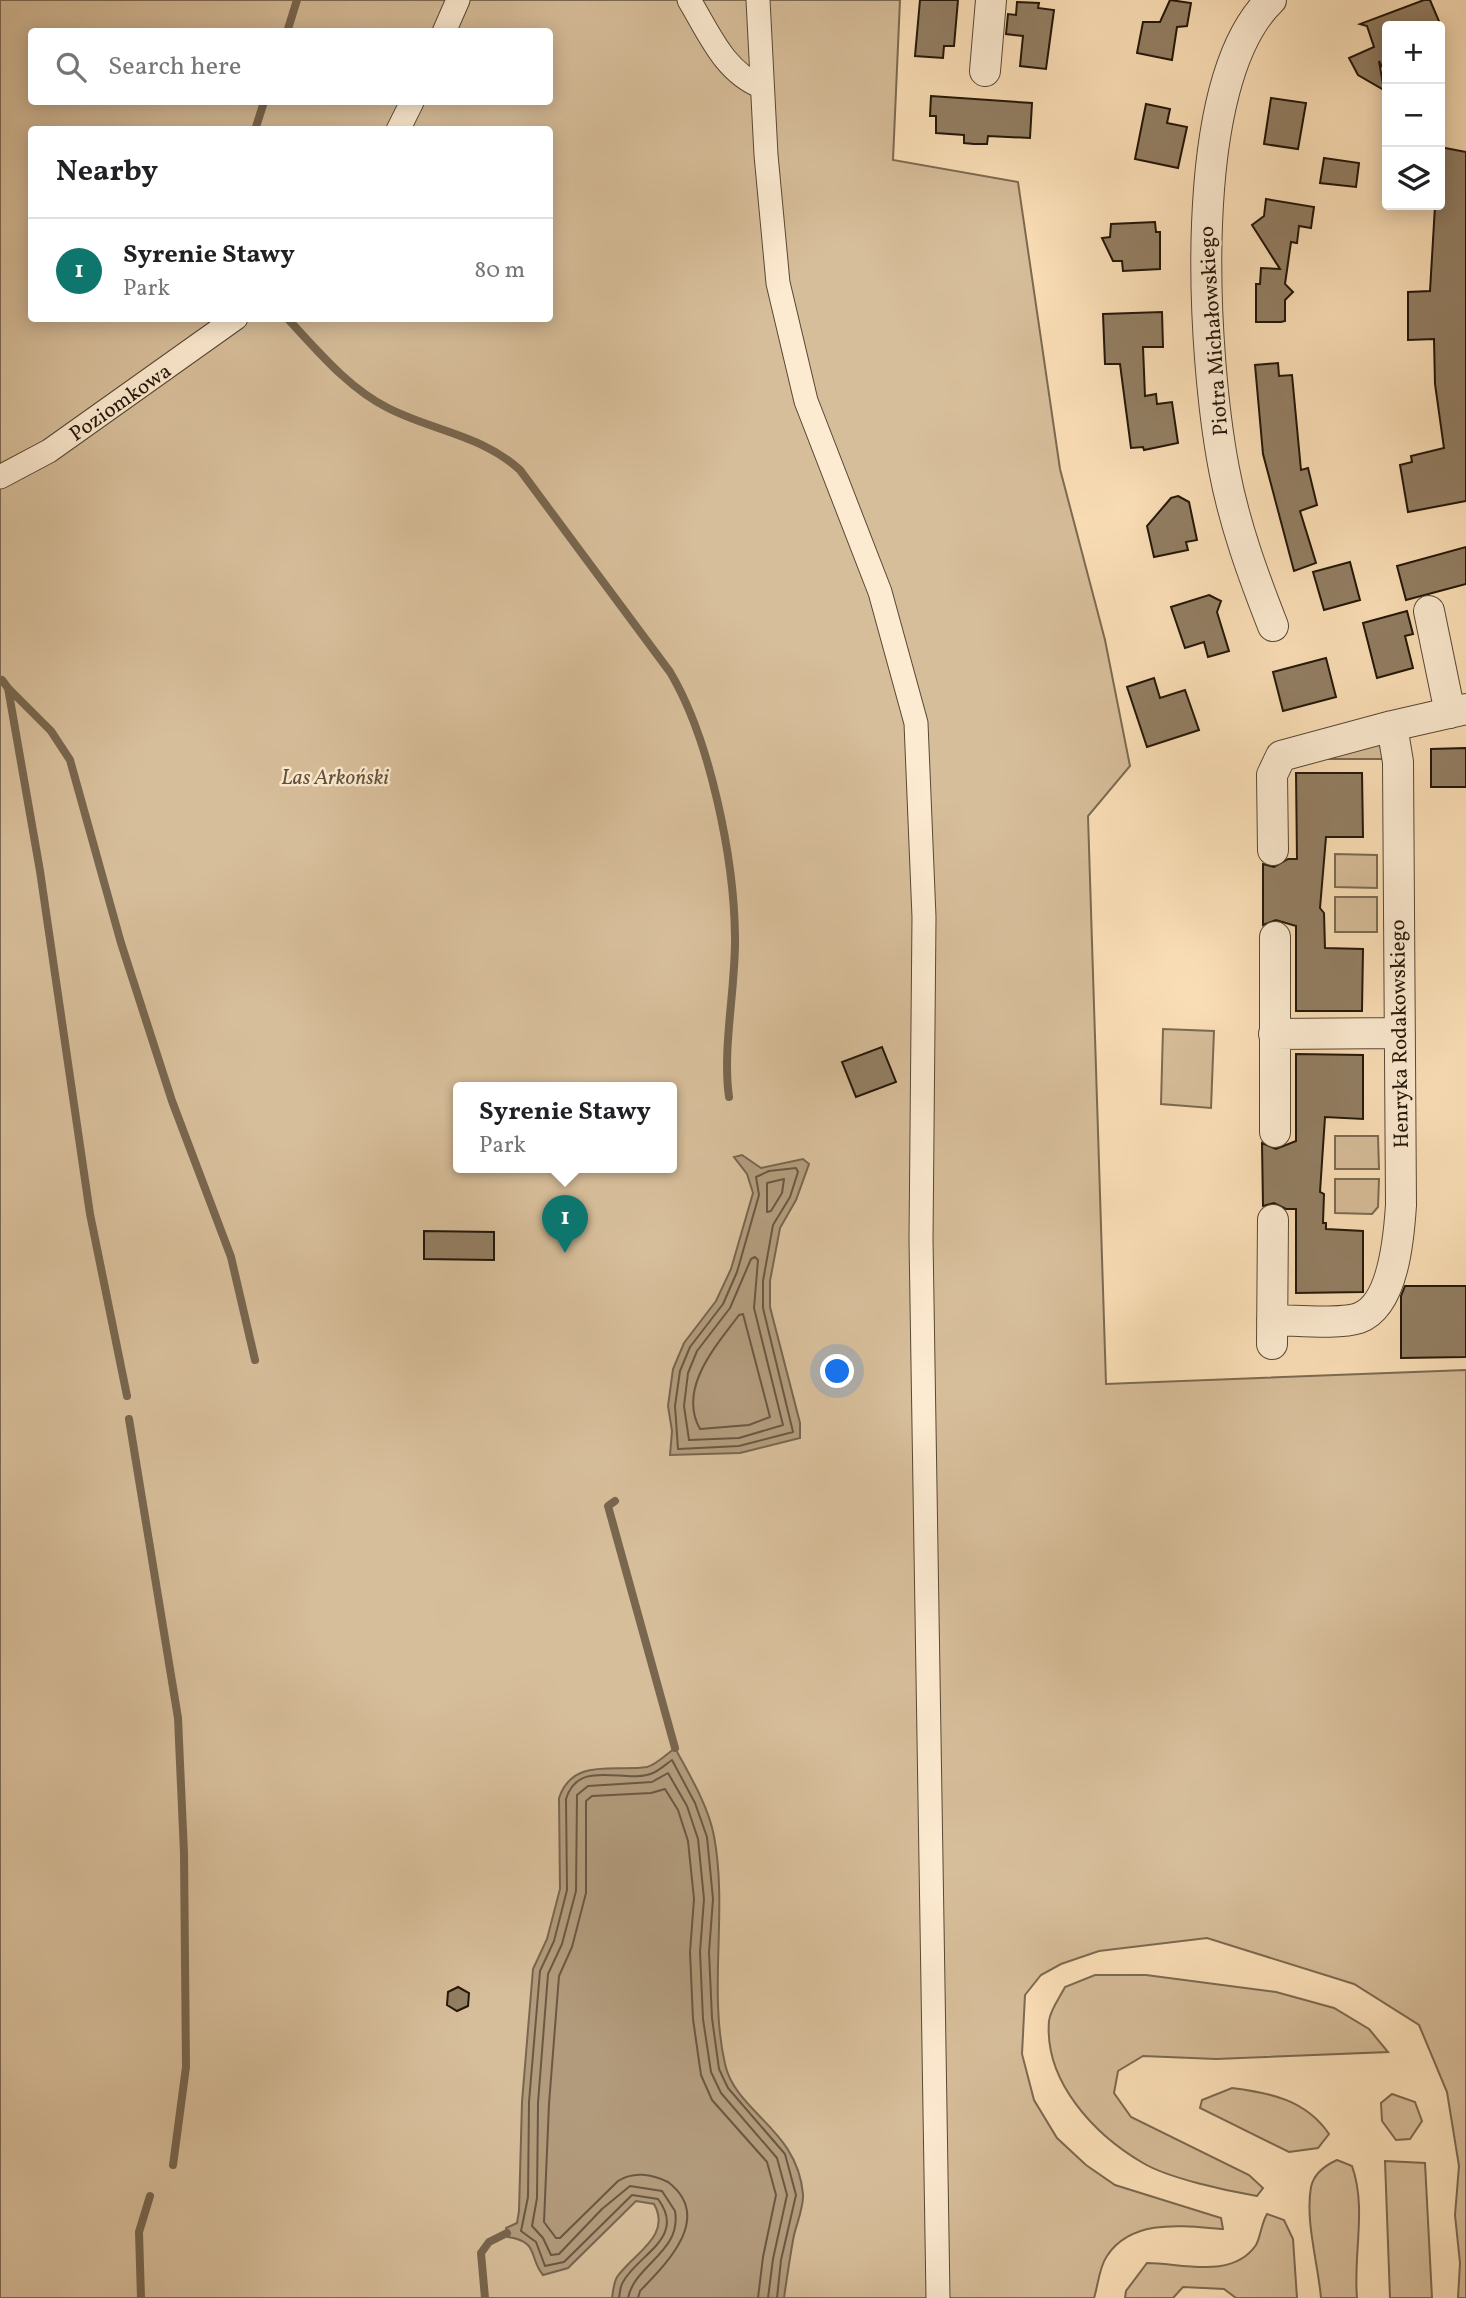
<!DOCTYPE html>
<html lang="en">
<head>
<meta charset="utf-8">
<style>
  body { margin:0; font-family:Vollkorn,serif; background:#f6f6f6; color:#202124 }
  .controls { position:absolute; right:21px; top:21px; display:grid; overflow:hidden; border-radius:7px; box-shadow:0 4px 18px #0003 }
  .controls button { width:63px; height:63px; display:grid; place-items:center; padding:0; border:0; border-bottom:2px solid #e0e0e0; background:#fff; color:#202124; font:35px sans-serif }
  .you { position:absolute; left:838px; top:1372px; width:24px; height:24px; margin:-18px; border:5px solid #fff; border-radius:50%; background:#1a73e8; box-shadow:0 0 0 10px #1a73e833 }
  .badge { display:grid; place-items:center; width:46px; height:46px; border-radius:50%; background:#0f766e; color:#fff; font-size:23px; font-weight:700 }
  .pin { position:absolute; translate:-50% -58px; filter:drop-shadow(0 2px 4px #0008) }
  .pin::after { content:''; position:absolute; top:37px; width:24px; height:21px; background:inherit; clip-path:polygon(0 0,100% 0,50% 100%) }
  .popup { position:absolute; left:453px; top:1082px; width:224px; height:91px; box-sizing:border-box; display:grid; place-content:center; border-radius:7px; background:#fff; filter:drop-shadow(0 2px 5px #0005); font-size:23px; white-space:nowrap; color:#757577 }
  .popup b { font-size:26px; color:#202124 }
  .popup::after { content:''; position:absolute; left:50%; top:100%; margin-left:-14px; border:14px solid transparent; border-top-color:#fff }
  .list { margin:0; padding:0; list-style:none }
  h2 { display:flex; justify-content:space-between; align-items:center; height:91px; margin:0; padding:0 28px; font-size:30px }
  h2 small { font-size:23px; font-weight:400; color:#757577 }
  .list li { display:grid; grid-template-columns:46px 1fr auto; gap:21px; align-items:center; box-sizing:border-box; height:105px; padding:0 28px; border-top:2px solid #e0e0e0 }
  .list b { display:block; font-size:26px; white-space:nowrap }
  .list p { margin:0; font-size:23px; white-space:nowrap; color:#757577 }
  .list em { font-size:23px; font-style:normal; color:#757577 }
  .icon { flex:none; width:38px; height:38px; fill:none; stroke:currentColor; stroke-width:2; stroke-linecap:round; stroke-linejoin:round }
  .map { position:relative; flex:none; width:1466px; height:2298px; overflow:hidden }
  .search { position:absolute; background:#fff; box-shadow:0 4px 18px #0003; left:28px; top:28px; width:525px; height:77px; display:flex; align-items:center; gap:18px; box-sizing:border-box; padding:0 24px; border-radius:7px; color:#757577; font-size:26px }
  .panel { position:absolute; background:#fff; box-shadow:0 4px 18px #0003; left:28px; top:126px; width:525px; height:196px; border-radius:7px }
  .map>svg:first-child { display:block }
  .green { fill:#d7be9a; stroke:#7c6a51; stroke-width:2; fill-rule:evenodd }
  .water { fill:#b29b7c; stroke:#78664e; stroke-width:2 }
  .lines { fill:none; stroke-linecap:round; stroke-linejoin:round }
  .shore { stroke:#6a5842; stroke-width:2 }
  .stream { stroke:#78664e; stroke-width:8 }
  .building { fill:#937f64; stroke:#221608; stroke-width:2 }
  .pedestrian-casing { stroke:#584834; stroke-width:25 }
  .minor-casing { stroke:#584834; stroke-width:32 }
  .pedestrian { stroke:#fdebd1; stroke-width:23 }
  .minor { stroke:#fdebd1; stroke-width:30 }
  .labels { text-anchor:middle; stroke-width:5; stroke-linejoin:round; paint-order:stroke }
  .street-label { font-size:21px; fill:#221608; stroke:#fdebd1 }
  .park-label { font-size:21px; font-style:italic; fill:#61513b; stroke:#fdebd1 }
</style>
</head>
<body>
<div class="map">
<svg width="1466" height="2298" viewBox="0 0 1466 2298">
  <rect width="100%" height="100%" fill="#fce0b8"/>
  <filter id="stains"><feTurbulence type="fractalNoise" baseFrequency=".00286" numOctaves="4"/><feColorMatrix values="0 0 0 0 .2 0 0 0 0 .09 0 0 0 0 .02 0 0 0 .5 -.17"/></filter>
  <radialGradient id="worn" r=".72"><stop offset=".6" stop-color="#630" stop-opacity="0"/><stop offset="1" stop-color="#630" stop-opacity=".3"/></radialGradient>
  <!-- green -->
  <path class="green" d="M0 0H900L893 160 1018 182 1060 469 1105 640 1130 766 1088 816 1106 1384 1466 1370V2298H1458L1460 2263 1455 2215 1459 2166 1447 2092 1419 2025 1354 1984 1207 1938 1099 1951 1061 1964 1041 1975 1025 1995 1022 2054 1034 2100 1057 2138 1086 2165 1115 2185 1221 2218 1223 2229C1183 2226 1132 2218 1107 2256 1099 2267 1098 2286 1094 2298H0ZM32 32H550V102H32ZM32 130H550V318H32ZM458 1087H672V1167H458Z
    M1378 743 1388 759H1311Z
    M1335 854 1377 855V888L1335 887Z
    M1335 897H1377V932H1335Z
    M1163 1029 1214 1031 1211 1108 1161 1104Z
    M1335 1136H1378L1379 1169H1335Z
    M1335 1179H1379L1378 1207 1372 1214 1335 1213Z
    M1095 1975H1146L1276 1992 1334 2008 1369 2029 1388 2052 1216 2059 1143 2056 1118 2071 1114 2093 1131 2117 1249 2175 1263 2188 1257 2196C1227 2191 1168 2178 1143 2163 1095 2135 1044 2082 1049 2021 1050 2010 1060 1997 1065 1987Z
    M1232 2088C1271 2093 1306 2100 1329 2134L1318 2148 1289 2152 1200 2108 1202 2100Z
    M1392 2094 1415 2102 1422 2121 1410 2139 1396 2140 1382 2121 1381 2103Z
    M1337 2160 1352 2166C1367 2208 1353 2254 1357 2298H1321C1318 2263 1305 2221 1311 2187 1314 2173 1326 2165 1337 2160Z
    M1385 2161 1425 2163 1432 2298H1390Z
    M1267 2214 1284 2220 1293 2239 1297 2298H1236L1224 2289 1183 2287 1173 2298H1125L1126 2291 1147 2263C1181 2263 1232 2280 1256 2245 1261 2236 1261 2224 1267 2214Z"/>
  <!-- water -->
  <path class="water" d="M742 1155 761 1168 803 1159 809 1164 796 1200 780 1228 770 1281V1307L800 1423V1438L740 1453 670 1455 672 1431 668 1406 673 1369 684 1343 716 1301 731 1269 753 1193 747 1174 734 1157Z
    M675 1748C690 1776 708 1805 714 1836 728 1911 708 1989 725 2064 736 2113 797 2128 803 2194 804 2206 797 2223 794 2235 790 2256 787 2277 784 2298H612C613 2291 614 2282 617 2277 634 2253 672 2236 654 2204L636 2201 568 2268 543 2275C528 2257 540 2242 508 2237L506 2228 517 2223 519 2211 522 2102 533 1969 547 1939 560 1889 559 1798C573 1757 614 1772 647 1767 656 1765 667 1754 675 1748Z"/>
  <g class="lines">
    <!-- shore -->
    <path class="shore" d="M796 1168 798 1172 790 1197 773 1225 763 1281V1308L793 1432 739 1446 678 1449 675 1406 680 1371 690 1347 723 1304 737 1272 759 1195 756 1177 769 1171Z
      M784 1179 782 1193 771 1211 767 1212V1183Z
      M755 1257 758 1260 754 1308 783 1425 739 1438 689 1440 684 1406 688 1373 697 1351 730 1308 751 1259Z
      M743 1314 770 1417 749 1425 700 1429C677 1388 717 1345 739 1315Z
      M619 2298C620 2293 620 2286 623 2282 638 2254 687 2238 658 2199L632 2195 564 2262 545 2266 536 2242 521 2231 528 2197 529 2102 540 1971 554 1941 567 1890 566 1799C579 1757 626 1785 653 1773 660 1770 666 1764 672 1760L695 1803 707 1837 713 1899 709 1952 712 2018 719 2069 728 2088 785 2154 796 2195 781 2260 777 2298
      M628 2298C635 2264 682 2252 675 2211L662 2191 630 2186 602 2209 559 2254 551 2255 543 2238 532 2226 537 2198 538 2103 548 1974 562 1944 576 1891 577 1795 588 1786 652 1782 668 1773 687 1806 698 1839 704 1899 700 1952 703 2019 711 2072 721 2093 777 2158 787 2195 773 2259 768 2298
      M638 2298 640 2291C667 2263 714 2217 668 2182 652 2174 633 2171 618 2181L560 2238H556L544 2222 549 2104 559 1976 572 1947 586 1893V1801L592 1796 651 1793 665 1789 678 1810 688 1841 694 1899 690 1952 693 2019 701 2075 712 2100 767 2162 776 2195 763 2257 758 2298"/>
    <!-- stream -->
    <path class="stream" d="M287 32 297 0
      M255 130 264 102
      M287 318C317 350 348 388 388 408 433 431 482 435 520 470L670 672C710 739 734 858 735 936 736 987 722 1048 729 1097
      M2 680 8 688 40 871 90 1214 127 1396
      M8 688 51 731 70 760 121 943 172 1101 231 1257 255 1360
      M129 1419 178 1718 184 1853 186 2067 173 2165
      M615 1501 608 1506 675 1748
      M141 2298 139 2232 150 2196
      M485 2298 481 2253 489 2242 507 2233"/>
  </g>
  <!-- building -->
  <path class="building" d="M920 0H958L954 46H944L943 58 915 56Z
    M1170 0 1191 3 1187 26 1177 27 1172 60 1137 53 1143 22H1160Z
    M1424 0H1430L1441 26H1387V75L1379 61 1384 90 1358 75 1349 58 1374 47 1367 26 1360 24Z
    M1017 2 1039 3 1038 8 1054 10 1046 69 1020 66 1023 36 1006 34 1008 14 1016 15Z
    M931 96 1032 103 1030 138 988 136 987 144H974L964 143V135L936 133V116H930Z
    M1271 98 1306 103 1298 149 1264 144Z
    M1146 104 1170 109 1167 123 1187 127 1178 168 1135 159Z
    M1440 147 1466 152V501L1408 512 1400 465 1412 462 1411 456 1444 448 1435 384 1434 339 1408 340V292L1430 291 1435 206H1440Z
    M1324 158 1359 163 1356 187 1320 183Z
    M1266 199 1314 207 1311 228 1299 226 1297 243 1291 242 1285 284 1293 292 1285 300V321L1281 322H1256V284H1260L1261 268 1280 269 1252 225 1264 216Z
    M1155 222 1156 232H1160V269L1123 271 1122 261H1113L1102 238 1110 237 1111 224Z
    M1162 312 1163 347H1143L1145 396 1156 394 1157 404 1172 402 1178 443 1144 450 1143 447 1131 448 1120 364H1105L1103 314Z
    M1278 363 1279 376 1292 375 1301 470 1308 468 1317 505 1300 511 1316 563 1294 571 1263 454 1255 365Z
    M1178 496 1189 502 1197 540 1186 542 1188 550 1154 557 1147 526 1171 498Z
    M1466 547V584L1406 600 1397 566Z
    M1350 562 1360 600 1324 610 1313 572Z
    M1209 595 1221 601 1217 612 1229 651 1208 657 1204 642 1185 648 1171 607Z
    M1407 611 1413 634 1405 636 1413 668 1377 678 1363 623Z
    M1326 658 1336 697 1283 711 1273 672Z
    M1154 678 1160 698 1185 690 1199 730 1147 747 1127 687Z
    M1466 748V787H1431V749Z
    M1296 773H1362L1363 837H1326L1320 908 1324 913 1325 948 1363 949 1362 1011H1296V926L1276 920 1263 925V864L1274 867 1288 859H1297Z
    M882 1047 896 1082 856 1097 842 1062Z
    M1296 1054 1363 1055V1119L1325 1117 1320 1192 1324 1194 1323 1223H1326V1229L1363 1231V1292L1296 1293V1209H1286L1274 1203 1263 1206 1262 1143 1276 1149 1296 1141Z
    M424 1231 494 1232V1260L424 1259Z
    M1405 1286H1466V1357L1401 1358V1296Z
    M458 1987 469 1993 468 2006 457 2011 447 2005 448 1992Z"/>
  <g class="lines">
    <!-- pedestrian casing -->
    <g class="pedestrian-casing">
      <path id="pedestrian" d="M689 0C709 33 724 72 762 87
        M758 0 766 155 778 283 806 401 880 592 916 723 924 917 921 1239 938 2298
        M444 32 458 0
        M398 130 412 102
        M0 477 49 451 236 318"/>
    </g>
    <!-- minor casing -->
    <g class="minor-casing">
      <path id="minor" d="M1271 0C1184 83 1203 359 1224 469 1234 523 1253 575 1273 626
        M985 71 991 0
        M1429 611 1450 713
        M1273 850 1272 775 1281 756 1392 726
        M1275 937V1132
        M1274 1034 1399 1033
        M1272 1320C1295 1320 1338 1325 1359 1318 1394 1305 1399 1236 1401 1205L1398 762 1392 726 1466 709
        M1272 1344 1273 1220"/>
    </g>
    <!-- pedestrian -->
    <use href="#pedestrian" class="pedestrian"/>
    <!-- minor -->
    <use href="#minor" class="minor"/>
  </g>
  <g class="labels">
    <!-- street labels -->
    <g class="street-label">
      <text transform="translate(1213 331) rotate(-94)" y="7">Piotra Michałowskiego</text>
      <text transform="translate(120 402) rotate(-35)" y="7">Poziomkowa</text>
      <text transform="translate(1399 1034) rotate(-91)" y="7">Henryka Rodakowskiego</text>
    </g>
    <!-- park labels -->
    <g class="park-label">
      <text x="335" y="784">Las Arkoński</text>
    </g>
  </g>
  <rect width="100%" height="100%" filter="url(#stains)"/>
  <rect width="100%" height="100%" fill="url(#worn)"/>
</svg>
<div class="controls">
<button>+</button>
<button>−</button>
<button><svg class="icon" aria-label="layers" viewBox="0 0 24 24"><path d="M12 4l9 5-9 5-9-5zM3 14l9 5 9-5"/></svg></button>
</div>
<div class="you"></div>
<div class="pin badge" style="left:565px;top:1253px">1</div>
<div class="popup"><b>Syrenie Stawy</b>Park</div>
<div class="search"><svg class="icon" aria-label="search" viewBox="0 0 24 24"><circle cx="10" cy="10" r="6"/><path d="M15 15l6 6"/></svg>Search here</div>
<section class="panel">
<h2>Nearby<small></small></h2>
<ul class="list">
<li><span class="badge">1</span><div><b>Syrenie Stawy</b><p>Park</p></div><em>80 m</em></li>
</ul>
</section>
</div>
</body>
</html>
